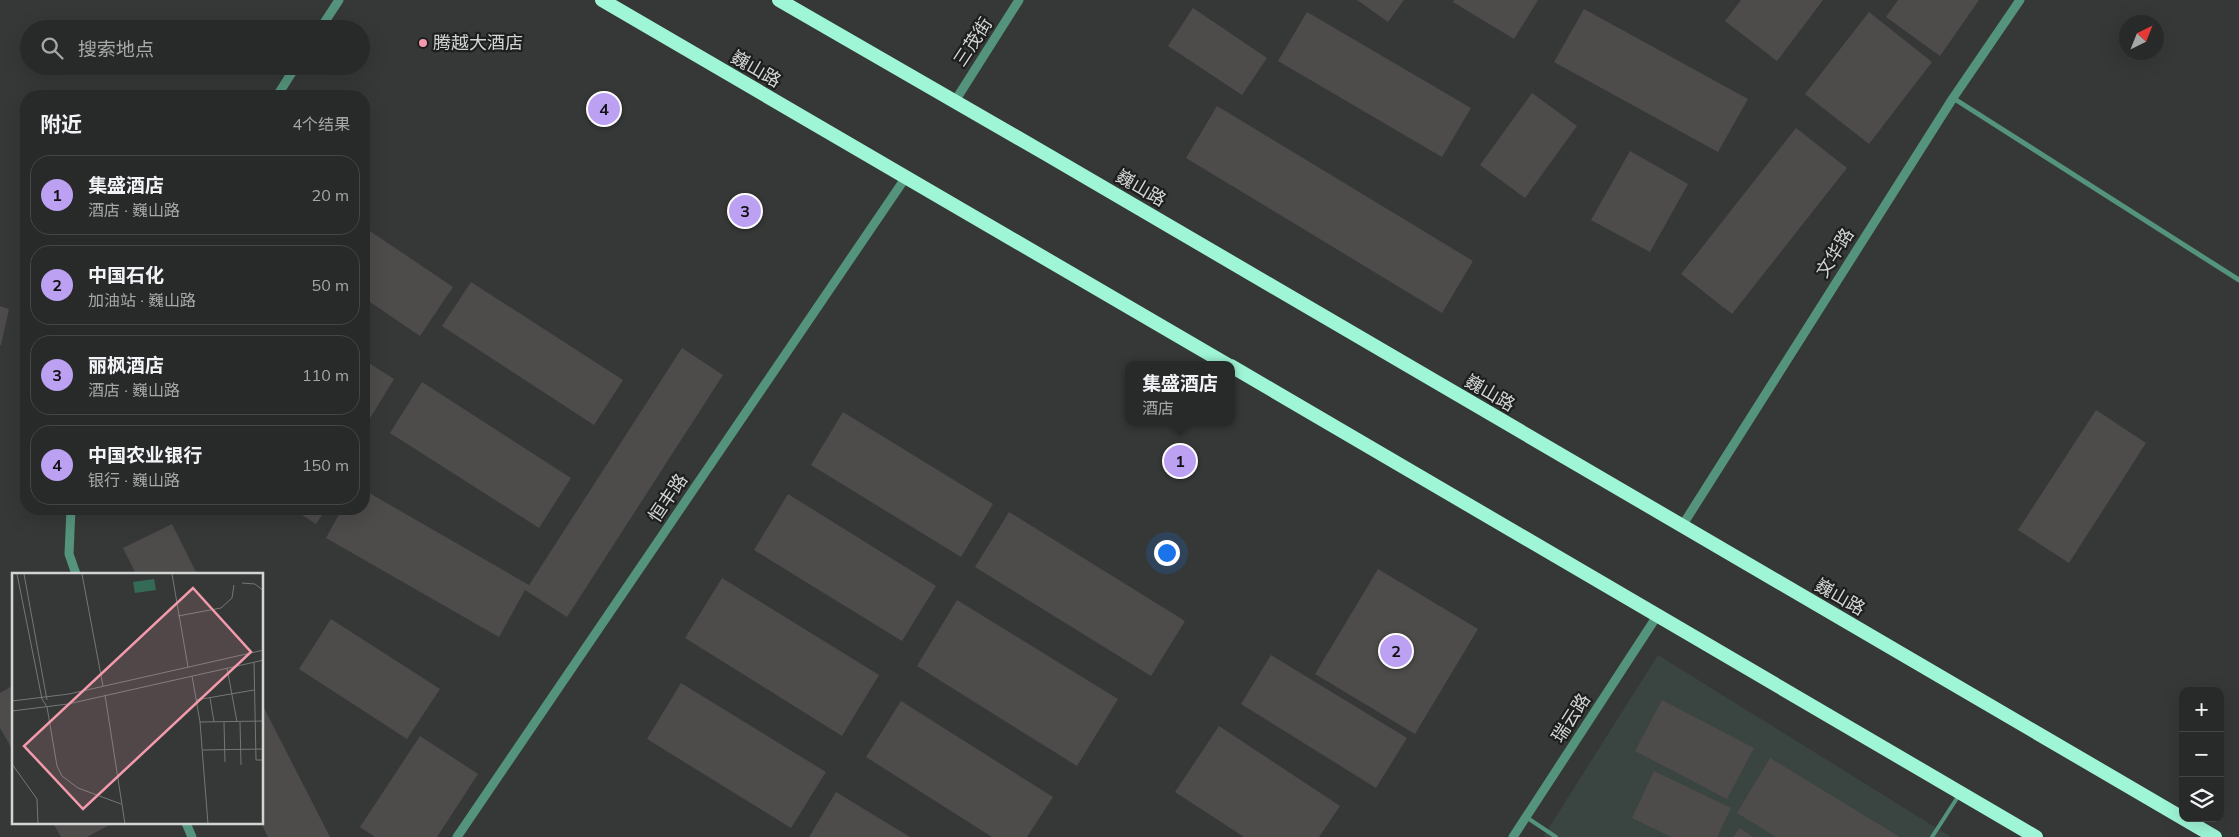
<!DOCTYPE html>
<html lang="zh">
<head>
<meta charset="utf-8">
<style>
  body { margin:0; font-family:Mulish,"Noto Sans SC",sans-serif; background:#303231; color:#f1f3f6 }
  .controls { position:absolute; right:15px; bottom:15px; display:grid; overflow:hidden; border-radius:10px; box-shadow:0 5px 20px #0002 }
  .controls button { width:45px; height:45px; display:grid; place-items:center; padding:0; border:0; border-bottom:1px solid #444646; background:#282a29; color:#f1f3f6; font:25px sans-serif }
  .compass { position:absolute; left:2119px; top:15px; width:45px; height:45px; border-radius:50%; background:#282a29; box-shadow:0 5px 20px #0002; rotate:43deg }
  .you { position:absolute; left:1166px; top:552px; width:18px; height:18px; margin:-12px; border:4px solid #fff; border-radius:50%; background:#1a73e8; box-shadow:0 0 0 8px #1a73e833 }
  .badge { display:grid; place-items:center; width:32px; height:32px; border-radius:50%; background:#bca0f2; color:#111; font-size:16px; font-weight:700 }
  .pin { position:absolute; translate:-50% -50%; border:2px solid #fff; box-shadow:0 1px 5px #0006 }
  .popup { position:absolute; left:1125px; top:361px; width:110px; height:65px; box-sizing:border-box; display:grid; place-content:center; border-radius:10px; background:#282a29; filter:drop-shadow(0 1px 4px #0005); font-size:16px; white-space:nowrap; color:#a5a7a8 }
  .popup b { font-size:19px; color:#f1f3f6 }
  .popup::after { content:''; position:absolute; left:50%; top:100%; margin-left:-10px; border:10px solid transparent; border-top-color:#282a29 }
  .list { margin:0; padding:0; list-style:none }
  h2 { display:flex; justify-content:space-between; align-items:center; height:65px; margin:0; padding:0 20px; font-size:21px }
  h2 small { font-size:16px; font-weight:400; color:#a5a7a8 }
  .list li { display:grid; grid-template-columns:32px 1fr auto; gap:15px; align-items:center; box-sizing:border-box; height:80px; margin:0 10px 10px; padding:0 10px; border:1px solid #444646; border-radius:20px }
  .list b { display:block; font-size:19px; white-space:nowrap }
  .list p { margin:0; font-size:16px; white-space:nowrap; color:#a5a7a8 }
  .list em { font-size:16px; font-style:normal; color:#a5a7a8 }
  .icon { flex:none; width:28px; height:28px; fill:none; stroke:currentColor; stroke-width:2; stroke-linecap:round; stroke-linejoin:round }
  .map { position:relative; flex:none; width:2239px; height:837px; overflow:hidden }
  .search { position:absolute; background:#282a29; box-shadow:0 5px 20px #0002; left:20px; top:20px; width:350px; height:55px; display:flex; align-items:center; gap:12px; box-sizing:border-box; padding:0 18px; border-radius:28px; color:#a5a7a8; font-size:19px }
  .panel { position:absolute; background:#282a29; box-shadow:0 5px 20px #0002; left:20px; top:90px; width:350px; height:425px; border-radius:20px }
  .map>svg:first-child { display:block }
  .built { fill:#3a4440 }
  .building { fill:#4e4b4b }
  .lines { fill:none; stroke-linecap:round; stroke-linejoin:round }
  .service { stroke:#55947c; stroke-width:4 }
  .minor { stroke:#55947c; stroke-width:5 }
  .tertiary { stroke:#55947c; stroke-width:9 }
  .trunk { stroke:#9ef6d6; stroke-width:14 }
  .poi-dot { fill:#f39aac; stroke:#1d1f1e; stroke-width:2 }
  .labels { text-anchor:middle; stroke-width:4.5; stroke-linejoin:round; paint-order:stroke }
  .street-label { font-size:18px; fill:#d3d5d4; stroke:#1d1f1e }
  .poi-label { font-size:18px; fill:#d3d5d4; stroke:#1d1f1e; text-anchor:start }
  .inset-road { fill:none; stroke:#747776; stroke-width:1 }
  .view { fill:#f39aac; fill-opacity:0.15; stroke:#f39aac; stroke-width:2.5 }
  .inset-edge { fill:none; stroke:#d3d5d4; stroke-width:2.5 }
</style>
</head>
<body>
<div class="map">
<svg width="2239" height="837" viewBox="0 0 2239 837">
  <rect width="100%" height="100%" fill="#353837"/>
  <!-- built -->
  <path class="built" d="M1658 655 1951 837H1543Z"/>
  <!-- building -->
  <path class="building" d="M1357 0H1404L1388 22Z
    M1454 0H1538L1514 39 1453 2Z
    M1741 0H1823L1777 61 1725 21Z
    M1898 0H1979L1940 56 1886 17Z
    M1193 8 1267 58 1242 95 1168 46Z
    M1584 9 1748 99 1718 152 1554 62Z
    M1307 12 1471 108 1442 157 1278 61Z
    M1869 12 1932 62 1869 144 1805 94Z
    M1532 93 1577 126 1525 198 1480 165Z
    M1217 106 1473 261 1442 313 1186 158Z
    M1796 128 1847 168 1732 314 1681 274Z
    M1630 151 1688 184 1650 252 1591 220Z
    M364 227 453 287 420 336 364 298Z
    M471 282 623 380 594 425 442 326Z
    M0 306 9 309 1 345H0Z
    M682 348 723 375 567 617 525 590 499 637 326 538 342 509H364V490L529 585Z
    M364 360 394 379 364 428Z
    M422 382 571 478 539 528 390 433Z
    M2096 410 2146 443 2069 563 2018 530Z
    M843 412 993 504 961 557 811 465Z
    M788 494 936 586 902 641 754 550Z
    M293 509H326L316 524Z
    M1009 512 1185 621 1151 676 975 567Z
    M172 524 197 574H136L123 548Z
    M1378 569 1478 629 1415 734 1315 674Z
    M722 578 879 675 842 736 685 638Z
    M957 600 1118 699 1077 766 917 666Z
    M331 619 440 689 407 739 299 669Z
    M1271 655 1407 738 1376 788 1241 704Z
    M681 683 826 772 791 828 647 739Z
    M14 685V752L0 728V693Z
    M1662 700 1754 748 1727 799 1635 751Z
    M901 701 1053 797 1027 837H992L866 757Z
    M262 704 330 837H268L261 823Z
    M1219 726 1340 806 1319 837H1244L1175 792Z
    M420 736 478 774 437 837H375L360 827Z
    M1770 758 1900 837H1776L1737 813Z
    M1654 771 1731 808 1717 837H1671L1632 818Z
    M836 792 910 837H809Z
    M53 823H113L87 837H61Z
    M1740 828 1753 837H1733Z"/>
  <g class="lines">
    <!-- service -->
    <path class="service" d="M1526 817 1556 837
      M1932 837 1959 795"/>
    <!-- minor -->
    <path class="minor" d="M1953 98 2239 280"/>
    <!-- tertiary -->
    <path class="tertiary" d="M320 29 339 0
      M277 96 296 66
      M955 101 1019 0
      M71 509 69 554 76 574
      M1682 526 1953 98 2020 0
      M186 823 192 837
      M457 837 906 177
      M1513 837 1657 616"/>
    <!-- trunk -->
    <path class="trunk" d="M602 0 1228 365
      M779 0 1046 154 2215 837
      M1231 366 2036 837"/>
  </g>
  <!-- markers -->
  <circle class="poi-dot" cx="423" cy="43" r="5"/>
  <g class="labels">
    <!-- street labels -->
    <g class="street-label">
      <text transform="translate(973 42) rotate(-57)" y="6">三茂街</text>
      <text transform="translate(756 69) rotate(30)" y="6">巍山路</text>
      <text transform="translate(1141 188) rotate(30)" y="6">巍山路</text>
      <text transform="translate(1835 253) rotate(-58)" y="6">文华路</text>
      <text transform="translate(1490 393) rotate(30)" y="6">巍山路</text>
      <text transform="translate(668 498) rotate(-56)" y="6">恒丰路</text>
      <text transform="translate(1840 597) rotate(30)" y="6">巍山路</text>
      <text transform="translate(1571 718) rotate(-57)" y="6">瑞云路</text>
    </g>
    <!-- poi labels -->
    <g class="poi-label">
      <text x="433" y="49">腾越大酒店</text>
    </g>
  </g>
  <!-- overview -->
  <g transform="translate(12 573)">
    <rect width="251" height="251" fill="#353837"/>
    <path d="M142 6 144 17 123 20 121 9Z" fill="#346b57"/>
    <path class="inset-road" d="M5 1 30 126 35 134M12 1 35 127M70 1 91 113M160 1 176 94M230 10 243 11 252 18M166 43 209 35 220 25 222 12M242 89 244 187H252M215 95 225 149M180 103 188 149 196 251M93 122 113 251M198 125 202 149M184 127 242 117M0 128 57 121 252 77M35 134 45 193 50 203 66 215 109 231M0 138 56 131 252 87M188 149 252 148M212 149 213 189M228 149 229 192M191 177 252 176M0 191 25 226 26 251"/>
    <path class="view" d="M181 15 239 79 71 236 12 173Z"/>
    <rect width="251" height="251" class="inset-edge"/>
  </g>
</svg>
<div class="controls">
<button>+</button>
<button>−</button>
<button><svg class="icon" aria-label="layers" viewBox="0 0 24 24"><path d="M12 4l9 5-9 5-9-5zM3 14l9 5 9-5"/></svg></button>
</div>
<svg class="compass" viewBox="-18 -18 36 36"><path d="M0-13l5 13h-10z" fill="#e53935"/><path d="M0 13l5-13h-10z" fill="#a5a7a8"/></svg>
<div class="you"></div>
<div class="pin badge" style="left:1180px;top:461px">1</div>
<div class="popup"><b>集盛酒店</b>酒店</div>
<div class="pin badge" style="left:1396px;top:651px">2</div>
<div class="pin badge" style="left:745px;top:211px">3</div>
<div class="pin badge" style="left:604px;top:109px">4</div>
<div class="search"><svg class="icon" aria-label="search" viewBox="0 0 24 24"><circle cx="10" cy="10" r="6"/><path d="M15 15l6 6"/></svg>搜索地点</div>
<section class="panel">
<h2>附近<small>4个结果</small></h2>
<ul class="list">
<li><span class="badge">1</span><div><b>集盛酒店</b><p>酒店 · 巍山路</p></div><em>20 m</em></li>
<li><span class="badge">2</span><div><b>中国石化</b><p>加油站 · 巍山路</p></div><em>50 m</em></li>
<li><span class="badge">3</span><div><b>丽枫酒店</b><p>酒店 · 巍山路</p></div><em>110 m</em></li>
<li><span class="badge">4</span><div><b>中国农业银行</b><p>银行 · 巍山路</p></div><em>150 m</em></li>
</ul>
</section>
</div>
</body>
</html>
